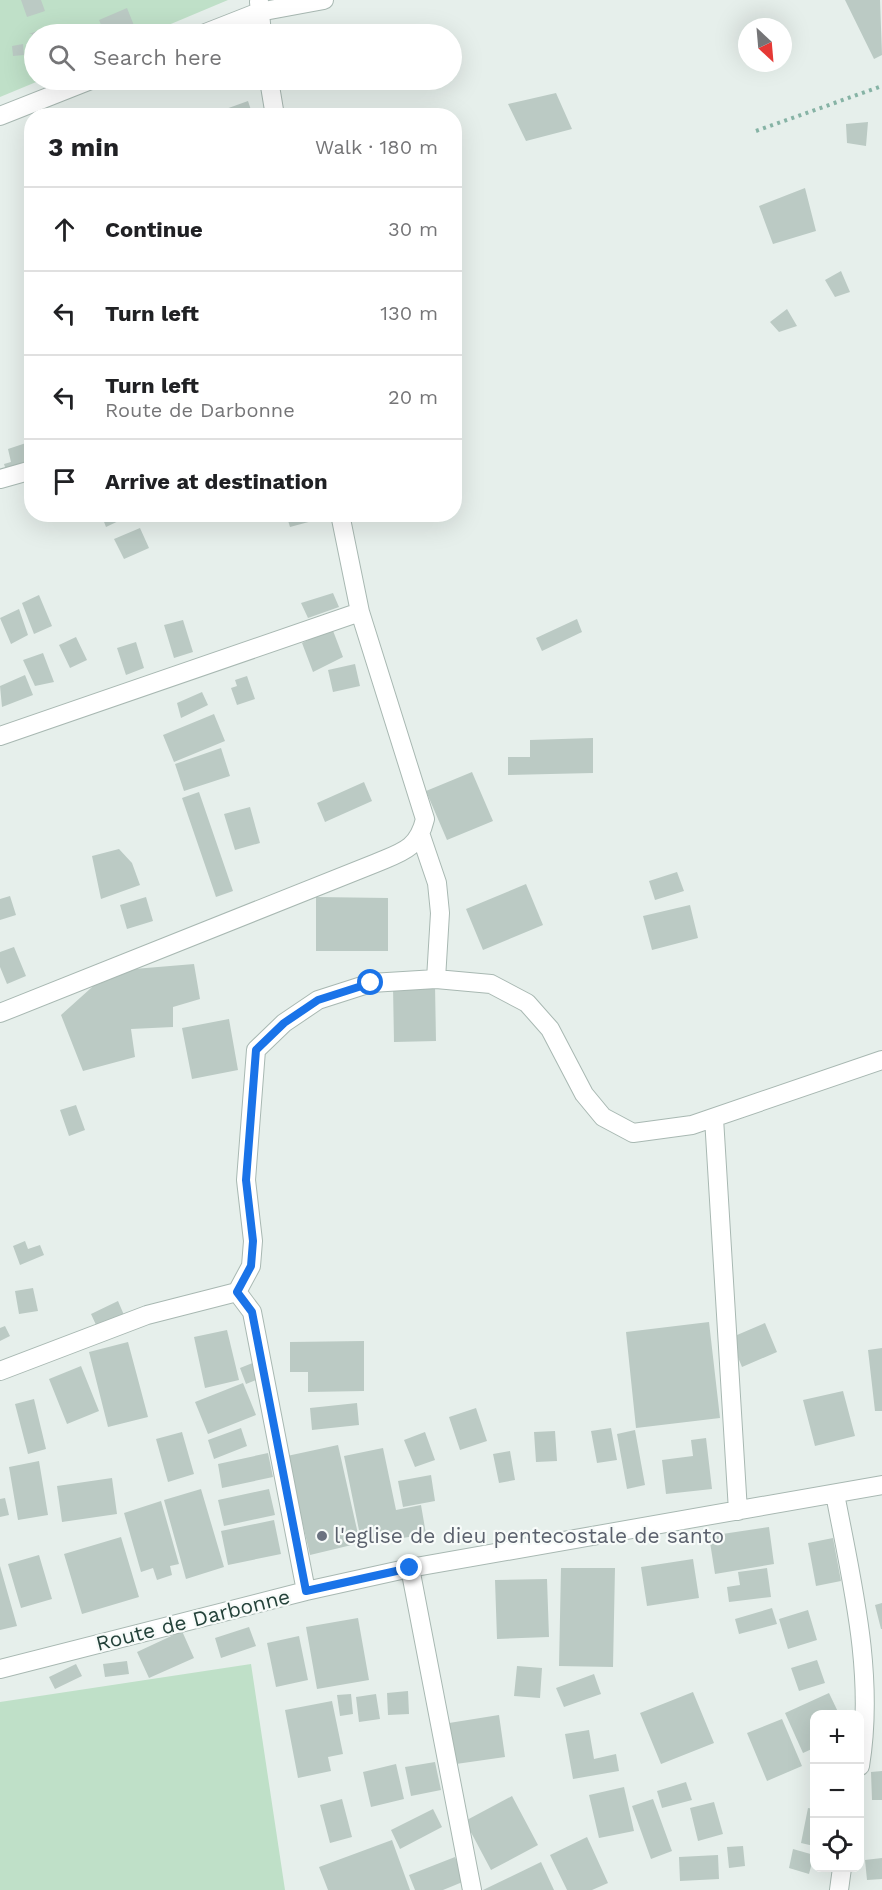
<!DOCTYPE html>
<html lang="en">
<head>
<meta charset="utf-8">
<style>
  body { margin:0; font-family:"Work Sans",sans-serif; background:#f6f6f6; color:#202124 }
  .controls { position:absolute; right:18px; bottom:18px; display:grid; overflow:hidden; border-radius:12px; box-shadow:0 6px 24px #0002 }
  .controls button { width:54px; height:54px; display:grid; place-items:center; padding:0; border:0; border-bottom:2px solid #e0e0e0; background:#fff; color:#202124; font:30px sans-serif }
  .compass { position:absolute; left:738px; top:18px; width:54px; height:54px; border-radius:50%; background:#fff; box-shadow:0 6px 24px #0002; rotate:154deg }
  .stop { position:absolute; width:18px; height:18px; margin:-14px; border:4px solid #1a73e8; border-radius:50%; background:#fff }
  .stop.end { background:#1a73e8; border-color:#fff; box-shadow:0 2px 6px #0008 }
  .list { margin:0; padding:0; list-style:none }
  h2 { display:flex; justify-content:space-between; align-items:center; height:78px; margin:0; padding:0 24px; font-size:26px }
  h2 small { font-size:20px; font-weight:400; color:#757577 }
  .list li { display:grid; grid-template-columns:39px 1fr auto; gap:18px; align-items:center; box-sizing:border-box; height:84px; padding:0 24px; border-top:2px solid #e0e0e0 }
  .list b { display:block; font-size:22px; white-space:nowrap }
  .list p { margin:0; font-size:20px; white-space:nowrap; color:#757577 }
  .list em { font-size:20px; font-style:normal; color:#757577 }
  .icon { flex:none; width:33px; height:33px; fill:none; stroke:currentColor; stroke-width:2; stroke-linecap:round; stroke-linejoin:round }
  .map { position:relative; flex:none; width:882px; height:1890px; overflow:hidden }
  .search { position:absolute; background:#fff; box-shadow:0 6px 24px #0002; left:24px; top:24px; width:438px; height:66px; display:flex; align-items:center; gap:15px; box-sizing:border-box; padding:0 21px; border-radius:33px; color:#757577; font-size:22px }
  .panel { position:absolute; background:#fff; box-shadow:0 6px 24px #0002; left:24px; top:108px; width:438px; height:414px; border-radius:24px }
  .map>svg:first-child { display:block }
  .green { fill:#bfe0c8 }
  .building { fill:#bbcac4 }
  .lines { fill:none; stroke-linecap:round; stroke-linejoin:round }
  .minor-casing { stroke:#a8b8b2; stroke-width:20 }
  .path { stroke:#86b3a5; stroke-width:4; stroke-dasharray:3 4.5; stroke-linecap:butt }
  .minor { stroke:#fff; stroke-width:18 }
  .route { stroke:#1a73e8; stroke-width:8 }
  .worship-dot { fill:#6b7280; stroke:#f7fbf9; stroke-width:2 }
  .labels { text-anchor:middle; stroke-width:4.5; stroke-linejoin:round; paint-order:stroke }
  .worship-label { font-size:21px; fill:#5b616d; stroke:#f7fbf9; text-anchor:start }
  .street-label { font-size:21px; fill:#24423a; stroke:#f7fbf9 }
</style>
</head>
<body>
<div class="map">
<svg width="882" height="1890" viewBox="0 0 882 1890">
  <rect width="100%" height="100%" fill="#e6efeb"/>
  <!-- green -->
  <path class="green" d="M0 0H228L147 34H34V80H41L0 97Z
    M251 1664 285 1890H0V1702Z"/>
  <!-- building -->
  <path class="building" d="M21 0H41L45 11 27 17Z
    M845 0H880L882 55 874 59Z
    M127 8 135 28 118 34H105L99 20Z
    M51 26 54 34H34V40L32 34H29Z
    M23 44 24 55 13 56 12 46Z
    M556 93 572 129 526 141 508 104Z
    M248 101 253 116H224L223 110Z
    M201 109 203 116H183V115Z
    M868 122 866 146 847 143 846 124Z
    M805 188 816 231 773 244 759 206Z
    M841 271 850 292 835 297 825 280Z
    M787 309 797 326 779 332 770 322Z
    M32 441V464L7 473 4 464 11 462 8 449Z
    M101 514H125L127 517 106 527Z
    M286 514H315L316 520 290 527Z
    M140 528 149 548 124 559 114 539Z
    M333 593 339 607 308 618 301 603Z
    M39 595 52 626 34 634 22 603Z
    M19 609 28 635 11 644 0 618Z
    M577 619 582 632 542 651 536 638Z
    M183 620 193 652 174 658 164 625Z
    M332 628 343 657 313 672 302 643Z
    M76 637 87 660 70 668 59 645Z
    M136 642 144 668 126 675 117 648Z
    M43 653 54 682 35 686 23 660Z
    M355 664 360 686 333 692 328 670Z
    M25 675 33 695 2 707 0 686Z
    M247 676 255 699 237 705 231 688 237 686 235 680Z
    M202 692 208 705 181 718 177 703Z
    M214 714 225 741 174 762 163 735Z
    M593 738V773L508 775V757H530V740Z
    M221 748 230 776 184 791 175 764Z
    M472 772 493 821 447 840 426 791Z
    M364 782 372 801 325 822 317 803Z
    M199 792 233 891 216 897 182 798Z
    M250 807 260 843 235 850 224 814Z
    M119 849 132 863 140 885 101 899 92 856Z
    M677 872 684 891 655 900 649 881Z
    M526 884 543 925 483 950 466 909Z
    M10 896 16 915 0 920V899Z
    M146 897 153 921 127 929 120 905Z
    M316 897 388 898V951H316Z
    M690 905 698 938 652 950 643 916Z
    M14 947 26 976 7 984 0 967V952Z
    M194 964 200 999 173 1007V1027L131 1029 135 1057 83 1071 61 1015 110 971Z
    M435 985 436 1041 394 1042 393 986Z
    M229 1019 238 1070 192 1079 182 1028Z
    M76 1105 85 1130 69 1136 60 1110Z
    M25 1241 28 1249 40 1245 44 1255 20 1265 13 1246Z
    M33 1288 38 1311 19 1314 15 1291Z
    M118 1301 124 1315 97 1327 91 1314Z
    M709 1322 720 1418 636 1428 626 1332Z
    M765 1323 777 1352 742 1367 730 1338Z
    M5 1326 10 1336 0 1341V1328Z
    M227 1330 239 1380 205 1388 194 1337Z
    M364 1341V1391L308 1392V1372H290V1342Z
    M128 1342 148 1417 108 1427 89 1352Z
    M882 1348V1411H875L868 1350Z
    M255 1362 261 1378 246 1384 240 1368Z
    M81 1366 99 1411 67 1424 49 1379Z
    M243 1383 256 1415 208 1434 195 1402Z
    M843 1391 855 1436 815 1446 803 1400Z
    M34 1399 46 1449 28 1454 15 1404Z
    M357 1403 359 1425 312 1430 310 1408Z
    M476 1408 487 1441 460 1450 449 1417Z
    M241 1428 247 1446 214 1459 208 1440Z
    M611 1428 617 1460 597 1463 591 1431Z
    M635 1430 645 1485 627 1489 617 1434Z
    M555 1431 557 1461 536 1462 534 1432Z
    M182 1432 194 1474 168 1482 156 1439Z
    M425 1432 435 1460 415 1467 404 1440Z
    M706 1438 712 1489 666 1494 662 1460 693 1456 691 1440Z
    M338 1445 360 1543 310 1555 287 1456Z
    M383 1448 396 1510 421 1505 426 1534 362 1545 344 1456Z
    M510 1451 515 1480 499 1483 493 1454Z
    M268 1453 273 1477 222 1488 218 1464Z
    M39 1461 48 1515 18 1520 9 1467Z
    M431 1475 435 1501 403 1507 398 1481Z
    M112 1478 117 1514 62 1522 57 1486Z
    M201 1489 224 1567 186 1579 164 1500Z
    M269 1489 275 1515 224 1526 218 1500Z
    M5 1498 9 1515 0 1517V1499Z
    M161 1501 179 1564 170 1566 172 1575 157 1580 153 1568 141 1572 124 1513Z
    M274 1520 281 1554 228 1565 221 1531Z
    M769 1527 774 1564 715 1574 709 1536Z
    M121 1537 139 1597 82 1614 64 1554Z
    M833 1538 841 1581 816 1586 808 1543Z
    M39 1555 52 1599 21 1608 8 1564Z
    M693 1559 699 1598 647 1606 641 1567Z
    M0 1566 17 1626 0 1630Z
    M561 1568H615L613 1667 559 1666Z
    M767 1568 771 1597 729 1602 727 1587 740 1585 738 1572Z
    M547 1579 549 1637 497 1639 495 1580Z
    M882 1603V1629H881L875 1605Z
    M772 1608 777 1624 739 1634 735 1619Z
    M808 1610 817 1640 788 1649 779 1619Z
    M358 1618 369 1680 317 1689 306 1627Z
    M249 1627 256 1646 221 1658 215 1638Z
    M182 1631 194 1658 149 1678 137 1652Z
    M299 1636 308 1680 276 1687 267 1643Z
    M817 1660 825 1683 799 1691 791 1668Z
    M127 1661 129 1674 105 1677 103 1664Z
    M76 1664 82 1676 55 1689 49 1677Z
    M517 1666 542 1668 540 1698 514 1696Z
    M594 1674 601 1694 564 1707 556 1688Z
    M408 1691 409 1714 388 1715 387 1693Z
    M693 1692 714 1743 661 1764 640 1713Z
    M829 1693 839 1714H814V1748L803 1753 785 1713Z
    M351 1694 353 1714 340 1716 337 1695Z
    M376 1694 380 1719 359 1722 356 1697Z
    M332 1701 343 1754 328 1757 331 1771 298 1778 285 1710Z
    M499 1715 505 1757 456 1764 449 1723Z
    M782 1719 802 1766 767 1781 747 1733Z
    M589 1730 594 1759 616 1754 619 1771 573 1779 565 1734Z
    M435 1762 441 1790 411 1796 405 1767Z
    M396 1764 404 1799 371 1807 363 1772Z
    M882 1771V1800H872L871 1772Z
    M686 1782 692 1800 662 1808 657 1791Z
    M624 1787 634 1831 599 1838 589 1795Z
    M512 1796 538 1845 491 1870 465 1821Z
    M342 1799 352 1837 330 1843 320 1805Z
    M653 1799 672 1851 651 1859 632 1806Z
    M714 1802 723 1834 698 1841 690 1808Z
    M808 1808 814 1809V1846L801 1843Z
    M433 1809 442 1827 400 1849 391 1830Z
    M587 1837 608 1883 592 1890H567L550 1855Z
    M392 1840 410 1890H328L319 1867Z
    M743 1846 745 1866 729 1868 727 1847Z
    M793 1849 814 1855 809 1874 789 1868Z
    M718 1855 719 1879 680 1881 679 1857Z
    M455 1857 465 1881 443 1890H415L409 1875Z
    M882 1858V1879L867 1880 865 1860Z
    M541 1862 554 1890H483Z"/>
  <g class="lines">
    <!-- minor casing -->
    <g class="minor-casing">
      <path id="minor" d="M259 2 262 34
        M203 34 259 12 324 0
        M269 80 275 116
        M0 116 91 80
        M0 479 32 470
        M0 736 360 612
        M421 836 437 883 440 913 436 979
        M0 1013 376 863C402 852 418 849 425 819L360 612 340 514
        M714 1118 738 1511
        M237 1292 251 1266 253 1241 246 1180 256 1050 284 1023 318 1000 371 983 436 979 491 984 527 1003 550 1029 584 1094 603 1117 633 1133 692 1125 882 1060
        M0 1371 147 1315 237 1292 252 1312 306 1591
        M835 1494C852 1583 875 1675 860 1766
        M410 1568 472 1890
        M0 1669 306 1591 410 1568 882 1485
        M839 1890 842 1868"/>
    </g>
    <!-- path -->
    <path class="path" d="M756 131 882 86"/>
    <!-- minor -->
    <use href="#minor" class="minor"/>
  </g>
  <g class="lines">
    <!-- route -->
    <path class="route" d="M371 983 318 1000 284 1023 256 1050 246 1180 253 1241 251 1266 237 1292 252 1312 306 1591 410 1568"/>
  </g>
  <!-- markers -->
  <circle class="worship-dot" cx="322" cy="1536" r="6"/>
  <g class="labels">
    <!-- worship labels -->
    <g class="worship-label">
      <text x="334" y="1543">l'eglise de dieu pentecostale de santo</text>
    </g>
    <!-- street labels -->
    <g class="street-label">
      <text transform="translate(193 1620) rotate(-14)" y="7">Route de Darbonne</text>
    </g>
  </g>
</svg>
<div class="controls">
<button>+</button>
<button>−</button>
<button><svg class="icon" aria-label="locate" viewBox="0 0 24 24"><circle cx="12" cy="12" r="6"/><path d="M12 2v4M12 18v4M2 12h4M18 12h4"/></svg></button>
</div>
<svg class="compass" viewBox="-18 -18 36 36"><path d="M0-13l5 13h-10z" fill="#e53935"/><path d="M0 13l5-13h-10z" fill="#757577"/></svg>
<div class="stop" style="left:371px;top:983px"></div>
<div class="stop end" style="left:410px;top:1568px"></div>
<div class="search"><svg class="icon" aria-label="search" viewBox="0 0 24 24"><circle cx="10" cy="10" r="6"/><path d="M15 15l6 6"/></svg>Search here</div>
<section class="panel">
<h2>3 min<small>Walk · 180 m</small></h2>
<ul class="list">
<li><svg class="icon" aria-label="ahead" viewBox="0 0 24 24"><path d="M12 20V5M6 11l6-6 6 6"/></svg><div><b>Continue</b></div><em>30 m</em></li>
<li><svg class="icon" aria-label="left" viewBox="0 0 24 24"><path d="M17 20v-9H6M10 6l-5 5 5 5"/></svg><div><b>Turn left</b></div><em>130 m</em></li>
<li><svg class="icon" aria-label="left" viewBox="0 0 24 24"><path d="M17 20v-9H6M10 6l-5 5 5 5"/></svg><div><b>Turn left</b><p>Route de Darbonne</p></div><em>20 m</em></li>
<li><svg class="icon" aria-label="arrive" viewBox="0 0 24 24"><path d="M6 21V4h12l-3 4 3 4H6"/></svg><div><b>Arrive at destination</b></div></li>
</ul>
</section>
</div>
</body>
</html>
